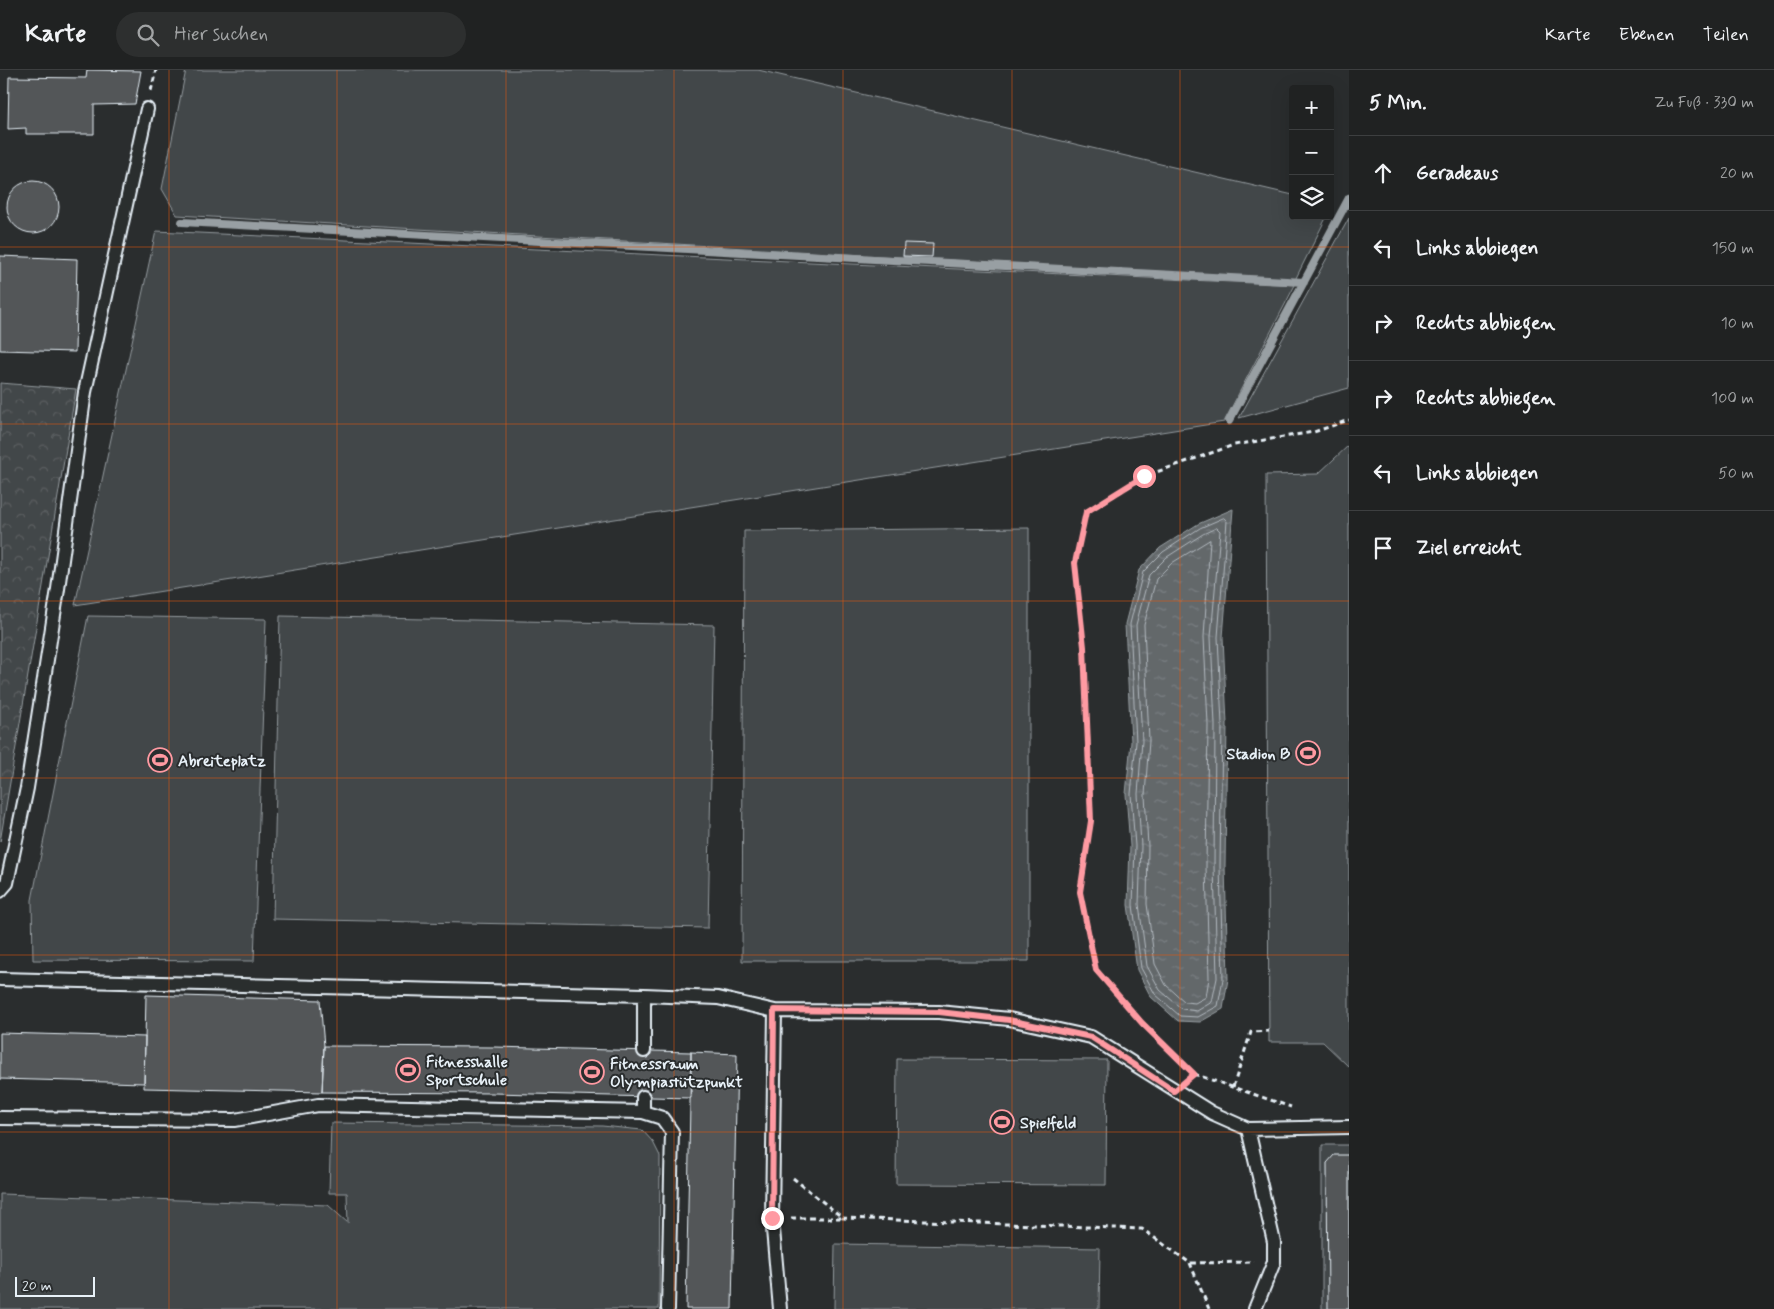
<!DOCTYPE html>
<html lang="de">
<head>
<meta charset="utf-8">
<style>
  body { margin:0; font-family:Mynerve,sans-serif; background:#2d2f2f; color:#f1f3f6 }
  .controls { position:absolute; right:15px; top:15px; display:grid; overflow:hidden; border-radius:5px; box-shadow:0 5px 20px #0002 }
  .controls button { width:45px; height:45px; display:grid; place-items:center; padding:0; border:0; border-bottom:1px solid #3d3f40; background:#202222; color:#f1f3f6; font:25px sans-serif }
  .scale { position:absolute; left:15px; bottom:12px; width:80px; box-sizing:border-box; padding-left:5px; border:2px solid #e8f1f8; border-top:0; font-size:14px; line-height:18px; white-space:nowrap; color:#e8f1f8; -webkit-text-stroke:4px #2a2d2e; paint-order:stroke }
  .stop { position:absolute; width:15px; height:15px; margin:-11px; border:4px solid #ff9aa2; border-radius:50%; background:#fff }
  .stop.end { background:#ff9aa2; border-color:#fff; box-shadow:0 1px 5px #0008 }
  .list { margin:0; padding:0; list-style:none }
  h2 { display:flex; justify-content:space-between; align-items:center; height:65px; margin:0; padding:0 20px; font-size:21px }
  h2 small { font-size:16px; font-weight:400; color:#a2a4a5 }
  .list li { display:grid; grid-template-columns:32px 1fr auto; gap:15px; align-items:center; box-sizing:border-box; height:75px; padding:0 20px; border-top:1px solid #3d3f40 }
  .list b { display:block; font-size:19px; white-space:nowrap }
  .list em { font-size:16px; font-style:normal; color:#a2a4a5 }
  .icon { flex:none; width:28px; height:28px; fill:none; stroke:currentColor; stroke-width:2; stroke-linecap:round; stroke-linejoin:round }
  .map { position:relative; flex:none; width:1349px; height:1239px; overflow:hidden }
  header { display:flex; align-items:center; gap:30px; box-sizing:border-box; height:70px; padding:0 25px; background:#202222; border-bottom:1px solid #3d3f40 }
  header strong { font-size:24px }
  nav { display:flex; gap:28px; margin-inline-start:auto; font-size:18px }
  .search { width:350px; height:45px; background:#2d2f2f; display:flex; align-items:center; gap:12px; box-sizing:border-box; padding:0 18px; border-radius:28px; color:#a2a4a5; font-size:19px }
  main { display:flex }
  aside { flex:1; background:#202222 }
  .map>svg:first-child { display:block }
  .grass { fill:#424648; stroke:#959ca0 }
  .forest { fill:url(#forest-crowns); stroke:#959ca0 }
  .water { fill:url(#water-ripples); stroke:#989fa3 }
  .lines { fill:none; stroke-linecap:round; stroke-linejoin:round }
  .shore { stroke:#b3bac0; stroke-width:1 }
  .stream { stroke:#989fa3; stroke-width:8 }
  .building { fill:#535759; stroke:#e8f1f8 }
  .lane-casing { stroke:#e8f1f8; stroke-width:16 }
  .path { stroke:#e8f1f8; stroke-width:3; stroke-dasharray:5 4; stroke-linecap:butt }
  .lane { stroke:#2a2d2e; stroke-width:12 }
  .route { stroke:#ff9aa2; stroke-width:6 }
  .grid { fill:none; stroke:#e8590c; stroke-width:1; stroke-opacity:0.55 }
  .labels { text-anchor:middle; stroke-width:4; stroke-linejoin:round; paint-order:stroke }
  .poi-label { font-size:16px; font-weight:bold; fill:#e8f1f8; stroke:#2a2d2e; text-anchor:start }
</style>
</head>
<body>
<header>
<strong>Karte</strong>
<div class="search"><svg class="icon" aria-label="search" viewBox="0 0 24 24"><circle cx="10" cy="10" r="6"/><path d="M15 15l6 6"/></svg>Hier suchen</div>
<nav><a>Karte</a><a>Ebenen</a><a>Teilen</a></nav>
</header>
<main>
<div class="map">
<svg width="1349" height="1239" viewBox="0 0 1349 1239">
  <defs>
    <pattern id="forest-crowns" width="20" height="18" patternUnits="userSpaceOnUse" patternTransform="scale(1.25)"><rect width="20" height="18" fill="#424648"/><path d="M2 6a3 3 0 1 1 6 0M12 15a3 3 0 1 1 6 0" fill="none" stroke="#5d6163"/></pattern>
    <pattern id="water-ripples" width="26" height="14" patternUnits="userSpaceOnUse" patternTransform="scale(1.25)"><rect width="26" height="14" fill="#63686b"/><path d="M2 4q2-2 4 0t4 0M15 11q2-2 4 0t4 0" fill="none" stroke="#797e81"/></pattern>
  </defs>
  <rect width="100%" height="100%" fill="#2a2d2e"/>
  <filter id="ink" filterUnits="userSpaceOnUse"><feTurbulence type="fractalNoise" baseFrequency=".02" numOctaves="2"/><feDisplacementMap in="SourceGraphic" scale="10" xChannelSelector="R" yChannelSelector="G"/><feConvolveMatrix kernelMatrix="1 2 1 2 8 2 1 2 1" color-interpolation-filters="sRGB"/></filter>
  <g filter="url(#ink)">
    <!-- grass -->
    <path class="grass" d="M186 0H758L1293 125V146H1327L1295 210 177 145 162 119Z
      M1349 148V318L1239 348Z
      M156 161 1295 215 1224 352 75 535Z
      M1349 375V997L1323 972H1269L1266 405 1318 404Z
      M1029 458V891H742L744 461Z
      M88 546 266 549 254 891 33 890 32 830Z
      M280 546 714 555 708 858 273 849Z
      M897 989 1107 990 1106 1115 896 1114Z
      M331 1053 602 1056 642 1060 653 1072 660 1086 659 1239H0V1124L328 1135 348 1153 347 1123H329Z
      M1322 1075H1349V1239H1322Z
      M835 1174 1100 1178 1099 1239H834Z"/>
    <!-- forest -->
    <path class="forest" d="M0 313 76 319 0 772Z"/>
    <!-- water -->
    <path class="water" d="M1233 439 1223 567 1227 654 1225 796 1228 909 1223 939 1200 952 1178 951 1151 927 1137 900 1128 835 1130 776 1126 724 1131 672 1125 554 1139 500 1160 478 1198 454Z"/>
    <g class="lines">
      <!-- shore -->
      <path class="shore" d="M1224 448 1227 451 1218 567 1222 655 1220 796 1223 909 1218 936 1198 947 1180 946 1155 924 1141 898 1133 835 1135 776 1131 724 1136 672 1130 554 1143 502 1163 482 1200 458Z
        M1217 458 1220 461 1211 567 1215 655 1214 796 1217 908 1212 932 1197 941 1182 939 1160 920 1147 896 1139 834 1141 776 1138 724 1142 671 1136 555 1149 505 1167 487 1203 464Z
        M1210 470 1204 567 1208 655 1206 796 1209 908 1206 927 1195 933 1185 932 1166 915 1155 894 1147 834 1148 776 1145 725 1149 671 1144 555 1156 509 1172 493Z"/>
      <!-- stream -->
      <path class="stream" d="M182 152 1304 212
        M1229 351 1349 128"/>
    </g>
    <!-- building -->
    <path class="building" d="M87 0 141 1 135 34 94 35V64H26V58L8 59 9 7 86 8Z
      M7 137a26 26 0 1 1 52 0a26 26 0 1 1-52 0Z
      M904 173 933 174 932 187 903 186Z
      M0 186 77 189 75 282 0 280Z
      M146 925 320 930 324 976 322 1022 144 1018Z
      M0 963 145 967 144 1013 0 1009Z
      M324 976 494 977 691 982V1028L493 1023 322 1022Z
      M691 982 737 984 732 1239H686Z
      M1334 1085H1349V1239H1328L1327 1093Z"/>
    <g class="lines">
      <!-- lane casing -->
      <g class="lane-casing">
        <path id="lane" d="M0 821 7 813 27 718 58 519 85 322 147 39
          M0 909 644 925 718 928 775 941 772 1148 780 1239
          M775 941 939 942 1009 949 1091 967 1212 1043 1248 1059 1274 1172V1192L1255 1239
          M644 981V925
          M643 1042V1027
          M0 1048 235 1050 318 1035 643 1042 662 1048 672 1062 668 1239
          M1248 1059 1349 1057"/>
      </g>
      <!-- path -->
      <path class="path" d="M151 21 156 0
        M1194 1004 1291 1037
        M1190 1007 1194 1004 1142 953 1096 900 1080 822 1091 751 1084 577 1075 493 1086 442 1145 406 1234 375 1314 362 1349 350
        M1233 1017 1251 962 1269 961
        M793 1108 843 1148 1142 1159 1190 1193 1254 1192
        M791 1148H843
        M1190 1193 1209 1239"/>
      <!-- lane -->
      <use href="#lane" class="lane"/>
    </g>
  </g>
  <g class="lines" filter="url(#ink)">
    <!-- route -->
    <path class="route" d="M772 1148 774 940 939 942 1009 950 1091 967 1174 1021 1194 1004 1142 953 1096 900 1080 822 1091 751 1084 577 1075 493 1086 442 1144 406"/>
  </g>
  <!-- grid -->
  <path class="grid" d="M169 0V1239M337 0V1239M506 0V1239M674 0V1239M843 0V1239M1012 0V1239M1180 0V1239M0 177H1349M0 354H1349M0 531H1349M0 708H1349M0 885H1349M0 1062H1349"/>
  <!-- icons -->
  <defs>
    <g id="stadium-ring" transform="scale(1.25)"><circle r="9.5" fill="#2a2d2e" stroke="#ff9aa2" stroke-width="1.5"/><path d="M0-5a6.5 5 0 1 0 0 10a6.5 5 0 1 0 0-10ZM-3.5-1.8h7v3.6h-7Z" fill="#ff9aa2"/></g>
  </defs>
  <g fill-rule="evenodd">
    <use href="#stadium-ring" x="1308" y="683"/>
    <use href="#stadium-ring" x="160" y="690"/>
    <use href="#stadium-ring" x="408" y="1000"/>
    <use href="#stadium-ring" x="592" y="1002"/>
    <use href="#stadium-ring" x="1002" y="1052"/>
  </g>
  <g class="labels">
    <!-- poi labels -->
    <g class="poi-label">
      <text x="1290" y="689" text-anchor="end">Stadion B</text>
      <text x="178" y="696">Abreiteplatz</text>
      <text x="426" y="997">Fitnesshalle<tspan x="426" dy="18">Sportschule</tspan></text>
      <text x="610" y="999">Fitnessraum<tspan x="610" dy="18">Olympiastützpunkt</tspan></text>
      <text x="1020" y="1058">Spielfeld</text>
    </g>
  </g>
</svg>
<div class="controls">
<button>+</button>
<button>−</button>
<button><svg class="icon" aria-label="layers" viewBox="0 0 24 24"><path d="M12 4l9 5-9 5-9-5zM3 14l9 5 9-5"/></svg></button>
</div>
<div class="scale">20 m</div>
<div class="stop" style="left:1144px;top:406px"></div>
<div class="stop end" style="left:772px;top:1148px"></div>
</div>
<aside>
<h2>5 Min.<small>Zu Fuß · 330 m</small></h2>
<ul class="list">
<li><svg class="icon" aria-label="ahead" viewBox="0 0 24 24"><path d="M12 20V5M6 11l6-6 6 6"/></svg><div><b>Geradeaus</b></div><em>20 m</em></li>
<li><svg class="icon" aria-label="left" viewBox="0 0 24 24"><path d="M17 20v-9H6M10 6l-5 5 5 5"/></svg><div><b>Links abbiegen</b></div><em>150 m</em></li>
<li><svg class="icon" aria-label="right" viewBox="0 0 24 24"><path d="M7 20v-9h11M14 6l5 5-5 5"/></svg><div><b>Rechts abbiegen</b></div><em>10 m</em></li>
<li><svg class="icon" aria-label="right" viewBox="0 0 24 24"><path d="M7 20v-9h11M14 6l5 5-5 5"/></svg><div><b>Rechts abbiegen</b></div><em>100 m</em></li>
<li><svg class="icon" aria-label="left" viewBox="0 0 24 24"><path d="M17 20v-9H6M10 6l-5 5 5 5"/></svg><div><b>Links abbiegen</b></div><em>50 m</em></li>
<li><svg class="icon" aria-label="arrive" viewBox="0 0 24 24"><path d="M6 21V4h12l-3 4 3 4H6"/></svg><div><b>Ziel erreicht</b></div></li>
</ul>
</aside>
</main>
</body>
</html>
